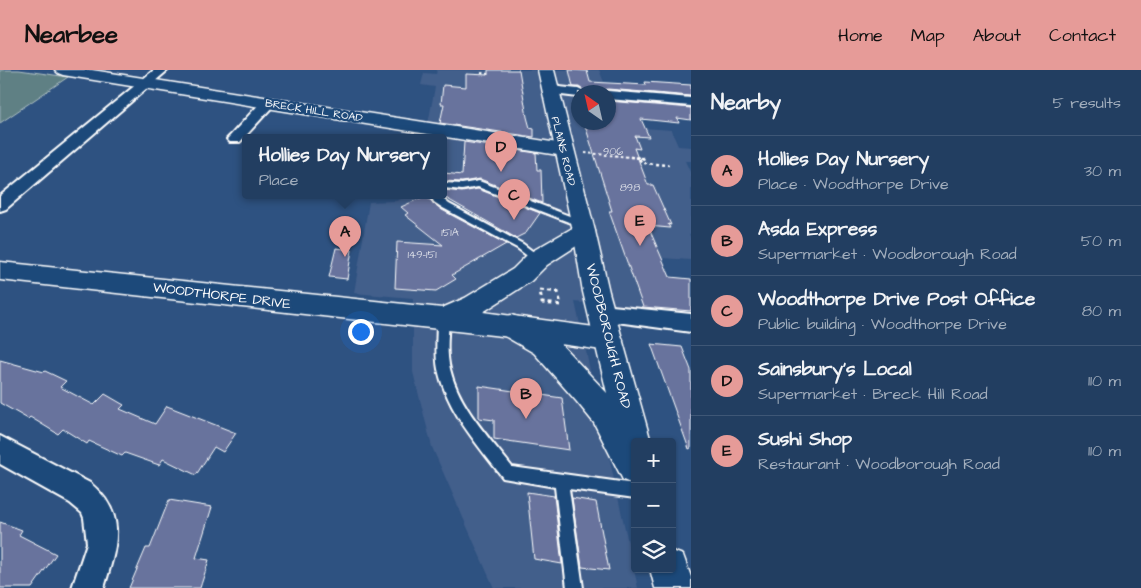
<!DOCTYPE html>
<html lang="en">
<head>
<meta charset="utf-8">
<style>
  body { margin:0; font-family:"Architects Daughter",sans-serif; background:#2e496a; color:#f1f3f6 }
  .controls { position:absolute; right:15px; bottom:15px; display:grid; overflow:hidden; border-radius:5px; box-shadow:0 1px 4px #0004 }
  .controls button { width:45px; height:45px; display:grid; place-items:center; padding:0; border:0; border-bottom:1px solid #3f5776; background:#223e61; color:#f1f3f6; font:25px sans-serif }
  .compass { position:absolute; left:571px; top:15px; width:45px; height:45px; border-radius:50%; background:#223e61; box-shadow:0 1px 4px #0004; rotate:326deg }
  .you { position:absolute; left:360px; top:261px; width:18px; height:18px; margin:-12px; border:4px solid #fff; border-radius:50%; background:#1a73e8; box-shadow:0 0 0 8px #1a73e833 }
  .badge { display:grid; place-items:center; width:32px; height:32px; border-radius:50%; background:#e69b98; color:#111; font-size:16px; font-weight:700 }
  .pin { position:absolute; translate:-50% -41px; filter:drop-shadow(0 1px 2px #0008) }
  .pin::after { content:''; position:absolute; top:26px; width:18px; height:15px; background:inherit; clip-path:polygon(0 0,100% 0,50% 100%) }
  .popup { position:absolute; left:242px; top:64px; width:205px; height:65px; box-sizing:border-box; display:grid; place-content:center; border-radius:5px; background:#223e61; filter:drop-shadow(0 1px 4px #0005); font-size:16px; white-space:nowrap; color:#a2aebd }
  .popup b { font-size:19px; color:#f1f3f6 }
  .popup::after { content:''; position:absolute; left:50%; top:100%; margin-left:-10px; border:10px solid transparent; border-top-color:#223e61 }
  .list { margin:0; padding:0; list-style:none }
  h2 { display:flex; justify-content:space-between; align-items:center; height:65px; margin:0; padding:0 20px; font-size:21px }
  h2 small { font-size:16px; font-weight:400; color:#a2aebd }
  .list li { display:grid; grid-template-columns:32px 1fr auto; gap:15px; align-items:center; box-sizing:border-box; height:70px; padding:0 20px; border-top:1px solid #3f5776 }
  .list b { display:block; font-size:19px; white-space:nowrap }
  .list p { margin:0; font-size:16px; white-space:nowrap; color:#a2aebd }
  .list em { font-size:16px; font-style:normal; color:#a2aebd }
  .icon { flex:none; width:28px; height:28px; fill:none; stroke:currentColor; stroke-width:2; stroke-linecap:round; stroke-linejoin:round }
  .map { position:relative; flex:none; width:691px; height:518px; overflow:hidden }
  header { display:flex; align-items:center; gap:30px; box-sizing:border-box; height:70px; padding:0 25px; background:#e69b98; color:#111 }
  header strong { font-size:24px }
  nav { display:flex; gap:28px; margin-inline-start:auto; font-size:18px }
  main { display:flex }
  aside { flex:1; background:#223e61 }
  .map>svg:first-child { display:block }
  .built { fill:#435f8b }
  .green { fill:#5f8084; stroke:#afc0c2 }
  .building { fill:#68739d; stroke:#fff }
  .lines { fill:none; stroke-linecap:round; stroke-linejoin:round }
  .service-casing { stroke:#fff; stroke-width:4 }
  .minor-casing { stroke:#fff; stroke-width:4 }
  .tertiary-casing { stroke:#fff; stroke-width:3 }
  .secondary-casing { stroke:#fff; stroke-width:3 }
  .path-far2 { stroke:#fff; stroke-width:2; stroke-dasharray:2.5 2.5; stroke-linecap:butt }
  .path-far1 { stroke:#fff; stroke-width:2.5; stroke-dasharray:3 3; stroke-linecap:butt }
  .path { stroke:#fff; stroke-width:3; stroke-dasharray:4 4; stroke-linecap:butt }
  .service { fill:#1f4a7a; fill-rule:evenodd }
  .minor { fill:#1f4a7a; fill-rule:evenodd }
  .tertiary { fill:#1f4a7a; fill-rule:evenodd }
  .secondary { fill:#1f4a7a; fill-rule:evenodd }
  .labels { text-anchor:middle; stroke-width:4.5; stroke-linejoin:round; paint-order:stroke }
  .far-street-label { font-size:11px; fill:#fff; stroke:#1f4a7a }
  .number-label { font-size:11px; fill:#d9dce6 }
  .street-label { font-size:14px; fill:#fff; stroke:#1f4a7a }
</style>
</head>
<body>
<header>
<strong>Nearbee</strong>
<nav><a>Home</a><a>Map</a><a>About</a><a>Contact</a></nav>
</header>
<main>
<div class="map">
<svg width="691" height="518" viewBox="0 0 691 518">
  <rect width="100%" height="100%" fill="#2e5281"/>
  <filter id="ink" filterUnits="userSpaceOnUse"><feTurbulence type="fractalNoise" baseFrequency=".02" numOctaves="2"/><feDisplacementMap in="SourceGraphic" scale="10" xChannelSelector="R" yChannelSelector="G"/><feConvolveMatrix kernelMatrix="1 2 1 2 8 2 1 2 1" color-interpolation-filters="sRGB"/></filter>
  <g filter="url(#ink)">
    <!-- built -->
    <path class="built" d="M437 0H599L608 22H578V52H608L609 24 632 31 644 58 671 60 678 76 691 77V91H685L691 104V164H689L691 169V190L663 188 687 245 575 232 638 518H494L432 377 413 302V228L354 223 369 132 396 131 409 126H444V68H436L439 55 428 54 435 17 421 15 424 3 436 4Z"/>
    <!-- green -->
    <path class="green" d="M0 0H19L68 7 0 53Z"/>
    <!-- building -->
    <path class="building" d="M488 0H519L527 47 530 58 534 59V67L440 53 444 34H441L443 15 466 17V4L488 5Z
      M569 0 587 1 590 12 646 15 645 12 691 15V26L608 19 603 20 601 22H586L579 17H573Z
      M608 31 691 38V50L677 48 679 53 641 49 649 67 635 66 640 79 634 78 648 115H653L671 155 668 154 670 158 648 156 670 207 691 209V241L643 237 609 141H612L584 52H608Z
      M464 72 536 83 537 100H541L542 133 480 109 462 112 444 111V103L462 105Z
      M478 119 540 143 526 163 516 168 444 127V120L462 122Z
      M425 126 442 140 506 174 452 205 456 209 436 221 395 218 397 172 443 175 405 145 408 143 401 137Z
      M336 178 352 180 347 209 329 207Z
      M651 274 682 277 691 300V378L689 379Z
      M0 290 44 302 45 301 66 311 60 317 94 335 105 324 124 335 120 339 155 354 167 336 236 363 223 382 214 377 196 405 163 389 159 395 125 383 122 386 89 371 87 374 63 359 58 364 30 347 28 349 0 333Z
      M479 316 562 328 569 380 494 369V350L479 348Z
      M527 422 554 426 562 494 534 489Z
      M572 428 596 432 609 500 582 497Z
      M169 430 212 437 196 488 209 490 200 518H129L146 478H150Z
      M0 452 22 460 19 465 56 484 32 518H0Z"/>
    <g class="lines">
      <!-- service casing -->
      <g class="service-casing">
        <path id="service" d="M479 111 585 152 587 154 585 156H579L478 117 462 120 444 118V113L462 114Z
          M431 126H439L449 134 523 174 543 189 542 191H534L517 178 443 138 434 132Z
          M443 245 449 249C448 266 446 283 450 299 459 337 489 367 512 397L635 414V428L569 419 583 518H567L555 417 503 408C478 375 447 341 438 299 435 283 437 265 437 249Z"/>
      </g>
      <!-- minor casing -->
      <g class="minor-casing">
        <path id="minor" d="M154 0H168L6 139 0 141V126Z
          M550 16 578 19 584 22H578V27L545 23 543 20 545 17Z
          M608 21 691 28V36L608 29V22H603Z
          M268 29 273 30 275 33 273 36 240 72H230L227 69 230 66 263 30Z
          M602 235 691 244V262L594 249 591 243 594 237Z
          M0 366 90 413C129 445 116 477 104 518H72L87 473 84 448 82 443 70 433 0 394Z"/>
      </g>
      <!-- tertiary casing -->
      <g class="tertiary-casing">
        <path id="tertiary" d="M55 0H92L564 74 571 76 574 80 571 84 564 86 63 5 58 3Z
          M584 153 592 156 595 161 592 166 547 195 531 211 483 242 609 259 619 262 623 270 619 278 609 281 511 267 0 210V192L442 238 465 228 513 199 529 183 576 156Z"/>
      </g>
      <!-- secondary casing -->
      <g class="secondary-casing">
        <path id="secondary" d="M538 0H554L595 161 609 222 651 372H635V415L623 410 594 353 577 332 534 283 501 264 497 256 501 248 511 245 521 248 554 267 607 323 583 222 573 161Z
          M672 481 683 485 691 507V518H655L650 499H672Z"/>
      </g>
      <!-- path-far2 -->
      <path class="path-far2" d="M481 3 488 4
        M585 83 643 88"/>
      <!-- path-far1 -->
      <path class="path-far1" d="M630 87 643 88 644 90H640L642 93 669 95"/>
      <!-- path -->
      <path class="path" d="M540 220 558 222 561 235 542 233Z"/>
      <!-- service -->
      <use href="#service" class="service"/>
      <!-- minor -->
      <use href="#minor" class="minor"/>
      <!-- tertiary -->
      <use href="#tertiary" class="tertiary"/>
      <!-- secondary -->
      <use href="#secondary" class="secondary"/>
    </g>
  </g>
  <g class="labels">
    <!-- far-street labels -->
    <g class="far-street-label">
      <text transform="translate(314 40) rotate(9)" y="4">BRECK HILL ROAD</text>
      <text transform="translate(564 81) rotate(76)" y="4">PLAINS ROAD</text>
    </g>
    <!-- number labels -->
    <g class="number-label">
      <text x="613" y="85">906</text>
      <text x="630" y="121">898</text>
      <text x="450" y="166">151A</text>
      <text x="422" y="188">149-151</text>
    </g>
    <!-- street labels -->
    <g class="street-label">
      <text transform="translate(222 225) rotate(7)" y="5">WOODTHORPE DRIVE</text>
      <text transform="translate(609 266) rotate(76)" y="5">WOODBOROUGH ROAD</text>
    </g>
  </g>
</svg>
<div class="controls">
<button>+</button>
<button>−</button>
<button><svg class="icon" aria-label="layers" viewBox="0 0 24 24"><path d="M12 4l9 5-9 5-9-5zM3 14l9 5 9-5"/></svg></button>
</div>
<svg class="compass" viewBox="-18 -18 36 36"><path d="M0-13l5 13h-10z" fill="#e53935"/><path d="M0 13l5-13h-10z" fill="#a2aebd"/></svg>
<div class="you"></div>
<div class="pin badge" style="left:345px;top:187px">A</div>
<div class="popup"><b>Hollies Day Nursery</b>Place</div>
<div class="pin badge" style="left:526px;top:349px">B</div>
<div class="pin badge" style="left:514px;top:150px">C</div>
<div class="pin badge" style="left:501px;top:102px">D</div>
<div class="pin badge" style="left:640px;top:176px">E</div>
</div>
<aside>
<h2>Nearby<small>5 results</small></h2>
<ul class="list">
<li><span class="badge">A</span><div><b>Hollies Day Nursery</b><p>Place · Woodthorpe Drive</p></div><em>30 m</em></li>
<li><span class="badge">B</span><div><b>Asda Express</b><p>Supermarket · Woodborough Road</p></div><em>50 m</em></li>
<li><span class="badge">C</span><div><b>Woodthorpe Drive Post Office</b><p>Public building · Woodthorpe Drive</p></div><em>80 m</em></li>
<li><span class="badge">D</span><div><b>Sainsbury's Local</b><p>Supermarket · Breck Hill Road</p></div><em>110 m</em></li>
<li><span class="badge">E</span><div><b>Sushi Shop</b><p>Restaurant · Woodborough Road</p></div><em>110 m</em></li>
</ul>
</aside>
</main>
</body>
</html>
